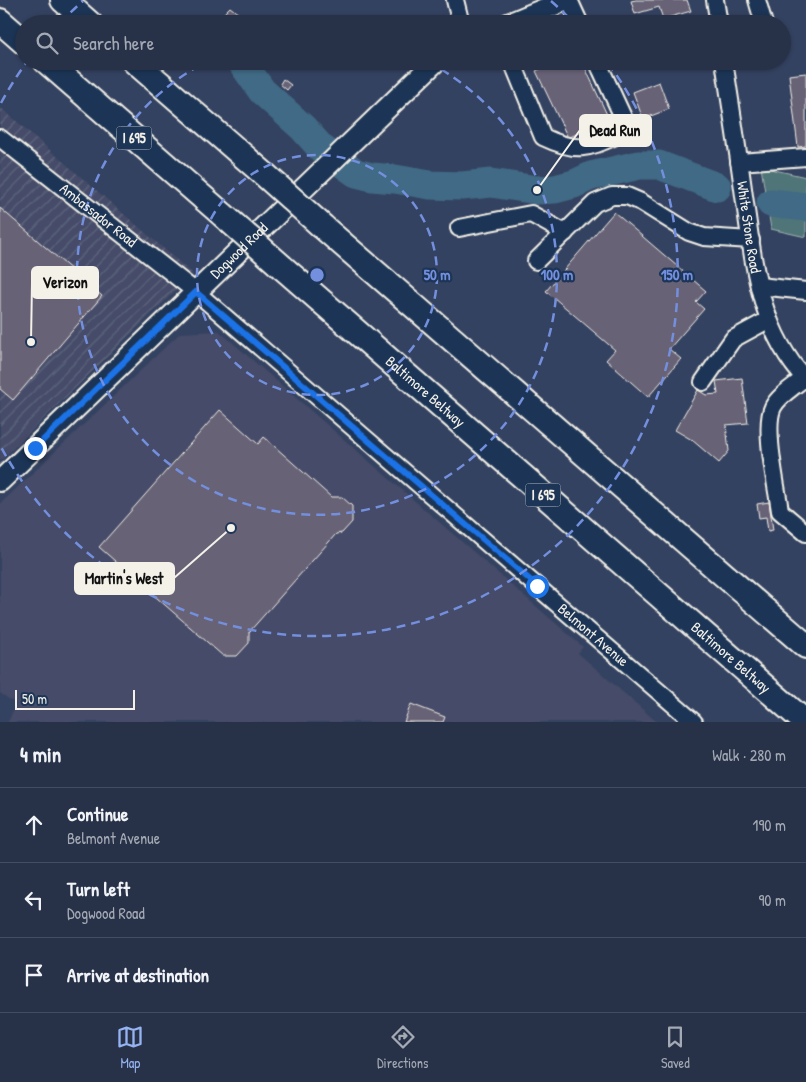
<!DOCTYPE html>
<html lang="en">
<head>
<meta charset="utf-8">
<style>
  body { margin:0; font-family:"Patrick Hand",sans-serif; background:#2f3a50; color:#f1f3f6 }
  .scale { position:absolute; left:15px; bottom:12px; width:120px; box-sizing:border-box; padding-left:5px; border:2px solid #f4f1e8; border-top:0; font-size:14px; line-height:18px; white-space:nowrap; color:#f4f1e8; -webkit-text-stroke:4px #1d3557; paint-order:stroke }
  .stop { position:absolute; width:15px; height:15px; margin:-11px; border:4px solid #1a73e8; border-radius:50%; background:#fff }
  .stop.end { background:#1a73e8; border-color:#fff; box-shadow:0 1px 5px #0008 }
  .list { margin:0; padding:0; list-style:none }
  h2 { display:flex; justify-content:space-between; align-items:center; height:65px; margin:0; padding:0 20px; font-size:21px }
  h2 small { font-size:16px; font-weight:400; color:#a4aab4 }
  .list li { display:grid; grid-template-columns:32px 1fr auto; gap:15px; align-items:center; box-sizing:border-box; height:75px; padding:0 20px; border-top:1px solid #434d61 }
  .list b { display:block; font-size:19px; white-space:nowrap }
  .list p { margin:0; font-size:16px; white-space:nowrap; color:#a4aab4 }
  .list em { font-size:16px; font-style:normal; color:#a4aab4 }
  .icon { flex:none; width:28px; height:28px; fill:none; stroke:currentColor; stroke-width:2; stroke-linecap:round; stroke-linejoin:round }
  .map { position:relative; flex:none; width:806px; height:722px; overflow:hidden }
  .search { position:absolute; background:#273249; box-shadow:0 1px 4px #0004; left:15px; right:15px; top:15px; height:55px; display:flex; align-items:center; gap:12px; box-sizing:border-box; padding:0 18px; border-radius:28px; color:#a4aab4; font-size:19px }
  .sheet { height:290px; background:#273249 }
  nav { display:flex; justify-content:space-around; align-items:center; box-sizing:border-box; height:70px; border-top:1px solid #434d61; background:#273249; font-size:14px; color:#a4aab4 }
  nav a { display:grid; justify-items:center; gap:2px }
  nav .on { color:#95b2f1 }
  .map>svg:first-child { display:block }
  .built { fill:#444c68 }
  .industrial { fill:url(#industrial-furrows) }
  .green { fill:#4f7578; stroke:#a2b3b0 }
  .lines { fill:none; stroke-linecap:round; stroke-linejoin:round }
  .river { stroke:#406b85; stroke-width:29 }
  .building { fill:#686277; stroke:#f4f1e8 }
  .minor-casing { stroke:#f4f1e8; stroke-width:20 }
  .major-casing { stroke:#f4f1e8; stroke-width:24 }
  .highway-casing { stroke:#f4f1e8; stroke-width:28 }
  .minor { stroke:#1d3557; stroke-width:16 }
  .major { stroke:#1d3557; stroke-width:20 }
  .highway { stroke:#1d3557; stroke-width:24 }
  .highway-bridge-casing { stroke:#f4f1e8; stroke-width:28; stroke-linecap:butt }
  .highway-bridge { stroke:#1d3557; stroke-width:24 }
  .route { stroke:#1a73e8; stroke-width:6 }
  .ring { fill:none; stroke:#738fde; stroke-width:2.5; stroke-dasharray:9 6 }
  .labels { text-anchor:middle; stroke-width:4.5; stroke-linejoin:round; paint-order:stroke }
  .shield { fill:#1d3557; stroke:#b4b9bc; stroke-width:1 }
  .shield-label { font-size:14px; font-weight:bold; fill:#f4f1e8 }
  .street-label { font-size:15px; fill:#f4f1e8; stroke:#1d3557 }
  .centre { fill:#738fde; stroke:#1d3557; stroke-width:2.5 }
  .ring-label { font-size:15px; text-anchor:middle; font-weight:bold; fill:#738fde; stroke:#1d3557; stroke-width:4.5; stroke-linejoin:round; paint-order:stroke }
  .leader { fill:none; stroke:#f4f1e8; stroke-width:2 }
  .callout-dot { fill:#f4f1e8; stroke:#1d3557; stroke-width:2 }
  .callout { fill:#f4f1e8; stroke:#f4f1e8; stroke-width:2 }
  .callout-label { font-size:16px; text-anchor:middle; font-weight:bold; fill:#111 }
</style>
</head>
<body>
<div class="map">
<svg width="806" height="722" viewBox="0 0 806 722">
  <defs>
    <pattern id="industrial-furrows" width="10" height="10" patternUnits="userSpaceOnUse" patternTransform="scale(1.25)"><rect width="10" height="10" fill="#444c68"/><path d="M-1 1l2-2M0 10L10 0M9 11l2-2" fill="none" stroke="#60667e"/></pattern>
  </defs>
  <rect width="100%" height="100%" fill="#344261"/>
  <filter id="ink" filterUnits="userSpaceOnUse"><feTurbulence type="fractalNoise" baseFrequency=".02" numOctaves="2"/><feDisplacementMap in="SourceGraphic" scale="10" xChannelSelector="R" yChannelSelector="G"/><feConvolveMatrix kernelMatrix="1 2 1 2 8 2 1 2 1" color-interpolation-filters="sRGB"/></filter>
  <g filter="url(#ink)">
    <!-- built -->
    <path class="built" d="M219 331 583 647 578 653 657 722H8L16 704 0 693V504L180 333Z"/>
    <!-- industrial -->
    <path class="industrial" d="M0 107 193 274 0 461Z"/>
    <!-- green -->
    <path class="green" d="M761 167 806 177V237L771 229Z"/>
    <g class="lines">
      <!-- river -->
      <path class="river" d="M241 61 262 91 303 128 321 148 356 173 372 177 395 179 430 185 462 186 491 183 537 190 555 189 574 184 591 176 639 165H659L717 187
        M771 203 806 207"/>
    </g>
    <!-- building -->
    <path class="building" d="M636 0H687L691 11 663 19 659 7 635 14 631 1Z
      M230 7 239 14 233 21 224 13Z
      M556 61H582L609 119 568 138 536 71Z
      M806 73V146L798 147 789 75Z
      M283 79 291 85 287 90 280 84Z
      M659 82 669 109 643 119 633 92Z
      M0 208 102 296 13 400 0 389Z
      M614 212 706 291 696 302 704 309 669 349 681 359 648 397 606 360 615 350 546 291Z
      M742 378 748 423 726 425 729 451 719 463 692 440 675 430 698 390 706 395 718 394 716 381Z
      M220 410 258 444 264 437 331 497H342L352 506V522L342 533 336 534 249 632V643L237 656H223L99 547Z
      M769 502 773 530 768 531 766 517 759 518 757 504Z
      M411 704 445 717 443 722H404Z"/>
    <g class="lines">
      <!-- minor casing -->
      <g class="minor-casing">
        <g id="minor">
          <path d="M455 0 461 24"/>
          <path d="M569 0 580 24"/>
          <path d="M715 0 719 24"/>
          <path d="M757 0 764 24"/>
          <path d="M512 61 543 137C583 156 591 146 629 130L597 61"/>
          <path id="s1" d="M724 61C731 106 738 151 744 196 754 263 758 328 806 380"/>
          <path id="s2" d="M0 138 196 292 694 722"/>
          <path d="M739 162 806 157"/>
          <path d="M459 228 531 214 565 233"/>
          <path d="M536 261 595 203 612 196H627L641 202 689 232 704 237 751 240"/>
          <path d="M759 286 806 291"/>
          <path d="M804 378C794 387 779 395 773 407 763 427 777 487 780 511L806 533"/>
          <path d="M703 382 733 339 768 320"/>
        </g>
      </g>
      <!-- major casing -->
      <g class="major-casing">
        <g id="major">
          <path d="M508 24 566 0"/>
          <path id="s3" d="M0 481 436 61"/>
        </g>
      </g>
      <!-- highway casing -->
      <g class="highway-casing">
        <g id="highway">
          <path d="M63 0 90 24"/>
          <path d="M0 21 24 42"/>
          <path d="M46 61 223 215"/>
          <path d="M134 61 264 174"/>
          <path d="M323 227 806 646"/>
          <path id="s4" d="M282 267 805 722"/>
        </g>
      </g>
      <!-- minor -->
      <use href="#minor" class="minor"/>
      <!-- major -->
      <use href="#major" class="major"/>
      <!-- highway -->
      <use href="#highway" class="highway"/>
      <!-- highway-bridge casing -->
      <g class="highway-bridge-casing">
        <path id="highway-bridge" d="M264 174 323 227
          M223 215 282 267"/>
      </g>
      <!-- highway-bridge -->
      <use href="#highway-bridge" class="highway-bridge"/>
    </g>
  </g>
  <g class="lines" filter="url(#ink)">
    <!-- route -->
    <path class="route" d="M35 448 196 292 537 586"/>
  </g>
  <!-- distance rings -->
  <g class="ring">
    <circle cx="317" cy="275" r="120"/>
    <path d="M428 62A240 240 0 1 1 206 62"/>
    <path d="M1 103A360 360 0 0 1 26 63M60 23A360 360 0 0 1 83 1M551 1A360 360 0 0 1 574 23M608 63A360 360 0 1 1 1 447"/>
  </g>
  <g class="labels">
    <!-- shield labels -->
    <g class="shield">
      <rect x="116.5" y="126.5" width="35" height="23" rx="4"/>
      <rect x="525.5" y="483.5" width="35" height="23" rx="4"/>
    </g>
    <g class="shield-label">
      <text x="134" y="143">I 695</text>
      <text x="543" y="500">I 695</text>
    </g>
    <!-- street labels -->
    <g class="street-label">
      <text dy="5" stroke="none"><textPath href="#s2" startOffset="125">Ambassador Road</textPath></text>
      <text dy="5" stroke="none"><textPath href="#s1" startOffset="168">White Stone Road</textPath></text>
      <text dy="5" stroke="none"><textPath href="#s3" startOffset="332">Dogwood Road</textPath></text>
      <text dy="5" stroke="none"><textPath href="#s4" startOffset="190">Baltimore Beltway</textPath></text>
      <text dy="5" stroke="none"><textPath href="#s2" startOffset="774">Belmont Avenue</textPath></text>
      <text dy="5" stroke="none"><textPath href="#s4" startOffset="595">Baltimore Beltway</textPath></text>
    </g>
  </g>
  <circle cx="317" cy="275" r="8" class="centre"/>
  <g class="ring-label">
    <text x="437" y="280">50 m</text>
    <text x="557" y="280">100 m</text>
    <text x="677" y="280">150 m</text>
  </g>
  <!-- callouts -->
  <path class="leader" d="M537 190L580 130M31 342L32 283M231 528L174 578"/>
  <g class="callout-dot">
    <circle cx="537" cy="190" r="5"/>
    <circle cx="31" cy="342" r="5"/>
    <circle cx="231" cy="528" r="5"/>
  </g>
  <g class="callout">
    <rect x="580" y="115" width="71" height="31" rx="5"/>
    <rect x="32" y="267" width="66" height="31" rx="5"/>
    <rect x="75" y="563" width="99" height="31" rx="5"/>
  </g>
  <g class="callout-label">
    <text x="615" y="136">Dead Run</text>
    <text x="65" y="288">Verizon</text>
    <text x="124" y="584">Martin's West</text>
  </g>
</svg>
<div class="scale">50 m</div>
<div class="stop" style="left:537px;top:586px"></div>
<div class="stop end" style="left:35px;top:448px"></div>
<div class="search"><svg class="icon" aria-label="search" viewBox="0 0 24 24"><circle cx="10" cy="10" r="6"/><path d="M15 15l6 6"/></svg>Search here</div>
</div>
<section class="sheet">
<h2>4 min<small>Walk · 280 m</small></h2>
<ul class="list">
<li><svg class="icon" aria-label="ahead" viewBox="0 0 24 24"><path d="M12 20V5M6 11l6-6 6 6"/></svg><div><b>Continue</b><p>Belmont Avenue</p></div><em>190 m</em></li>
<li><svg class="icon" aria-label="left" viewBox="0 0 24 24"><path d="M17 20v-9H6M10 6l-5 5 5 5"/></svg><div><b>Turn left</b><p>Dogwood Road</p></div><em>90 m</em></li>
<li><svg class="icon" aria-label="arrive" viewBox="0 0 24 24"><path d="M6 21V4h12l-3 4 3 4H6"/></svg><div><b>Arrive at destination</b></div></li>
</ul>
</section>
<nav>
<a class="on"><svg class="icon" aria-label="map" viewBox="0 0 24 24"><path d="M3 6l6-2 6 2 6-2v14l-6 2-6-2-6 2zM9 4v14M15 6v14"/></svg>Map</a>
<a><svg class="icon" aria-label="directions" viewBox="0 0 24 24"><path d="M12 3l9 9-9 9-9-9zM9 14v-3h6M13 9l2 2-2 2"/></svg>Directions</a>
<a><svg class="icon" aria-label="saved" viewBox="0 0 24 24"><path d="M7 4h10v16l-5-4-5 4z"/></svg>Saved</a>
</nav>
</body>
</html>
